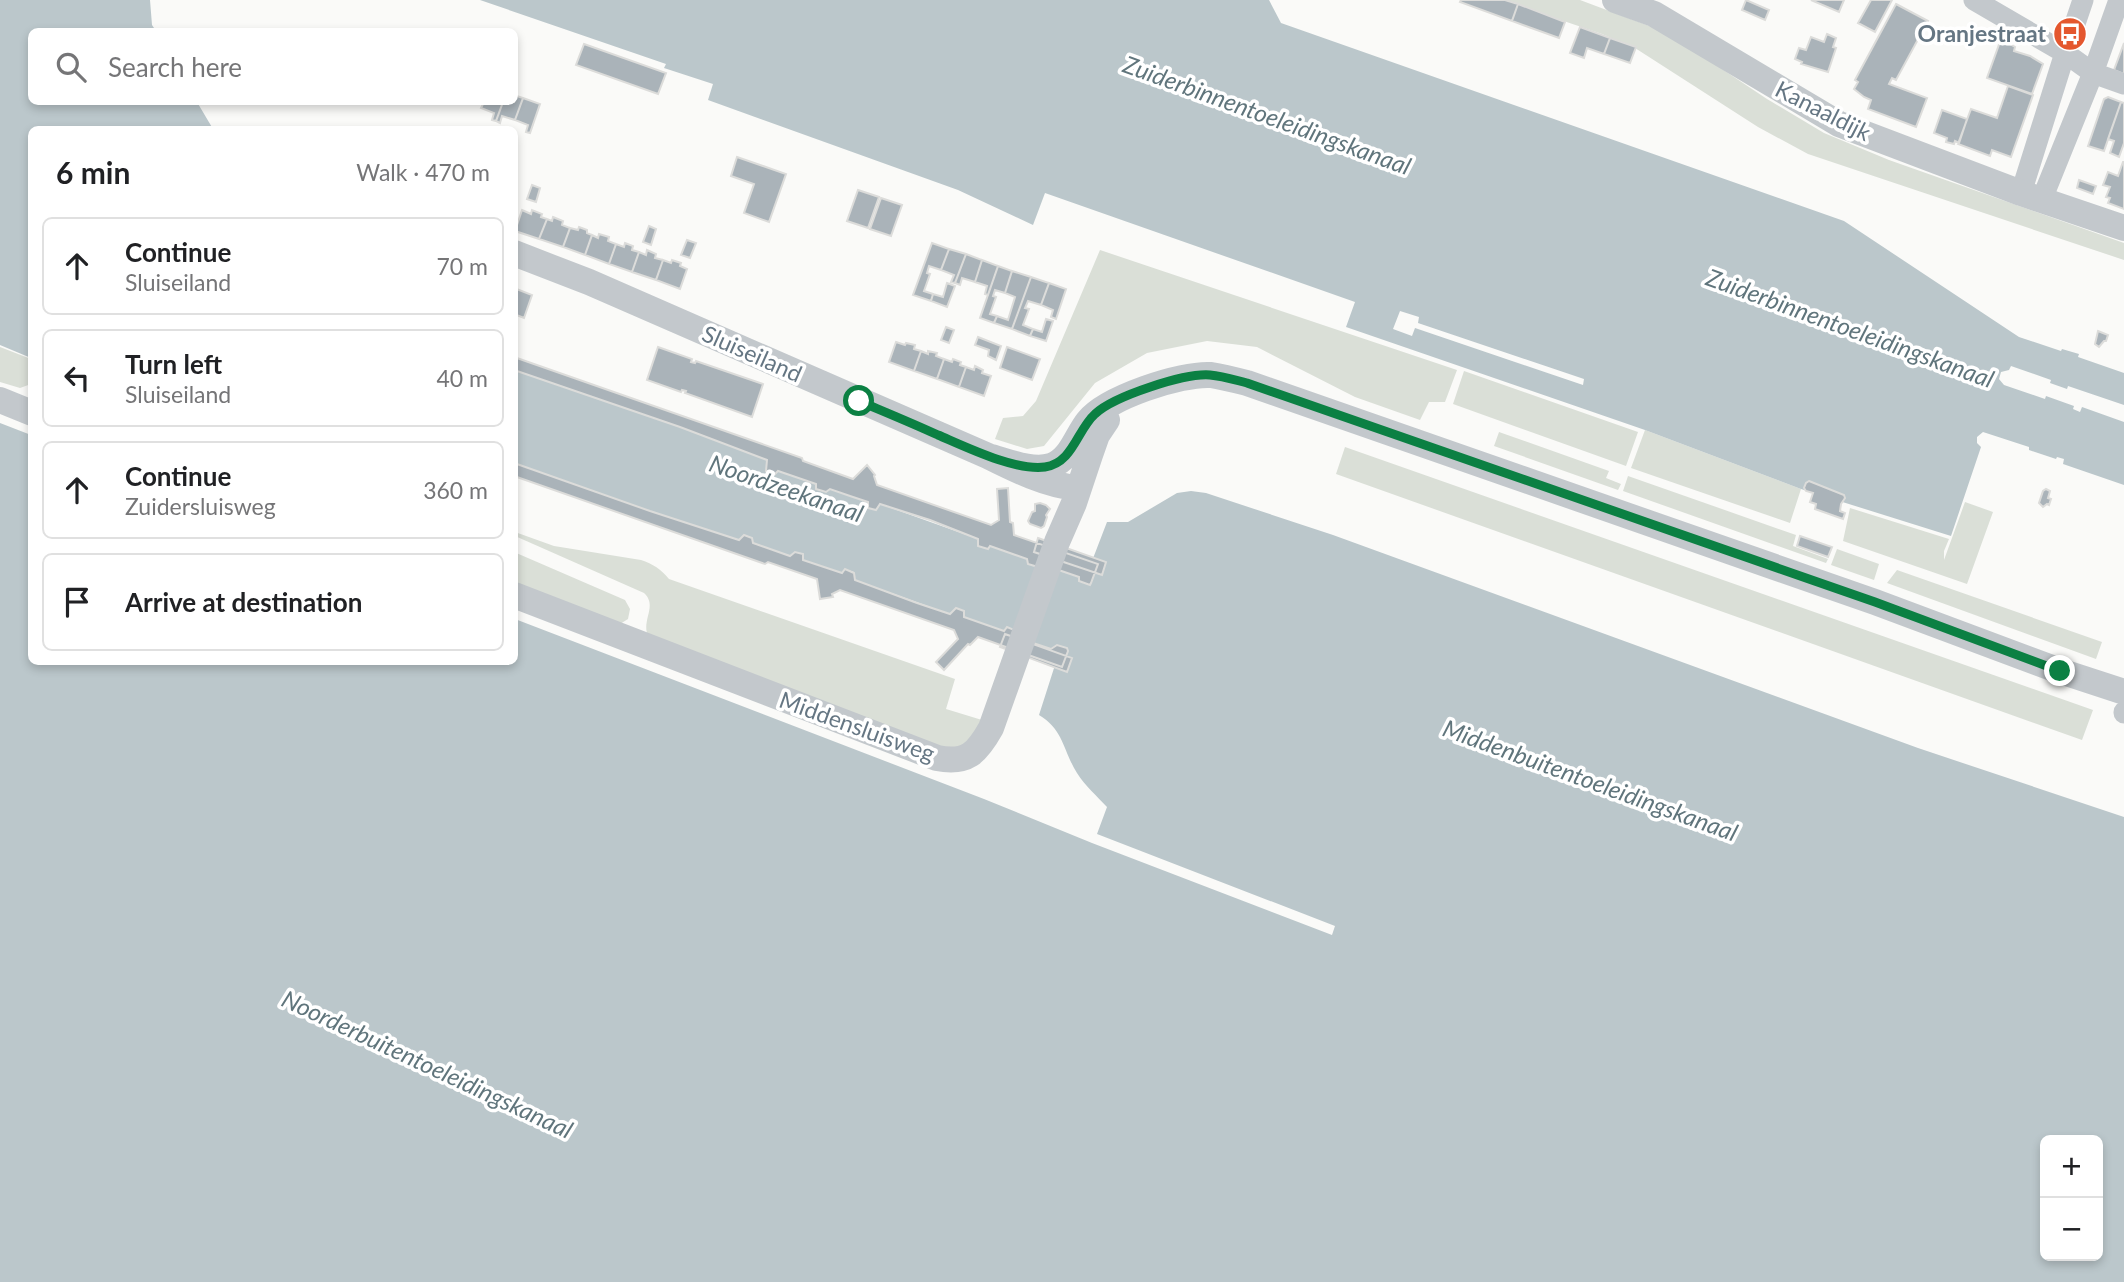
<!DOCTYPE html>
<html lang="en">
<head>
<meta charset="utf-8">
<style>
  body { margin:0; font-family:Lato,sans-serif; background:#f2f2f2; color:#202124 }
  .controls { position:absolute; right:21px; bottom:21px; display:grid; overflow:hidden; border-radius:10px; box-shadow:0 4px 10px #0003 }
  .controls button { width:63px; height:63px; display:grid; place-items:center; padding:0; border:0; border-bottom:2px solid #e0e0e0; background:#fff; color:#202124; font:35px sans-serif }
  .stop { position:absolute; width:21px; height:21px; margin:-16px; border:5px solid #0b8043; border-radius:50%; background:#fff }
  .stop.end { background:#0b8043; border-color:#fff; box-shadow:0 2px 7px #0008 }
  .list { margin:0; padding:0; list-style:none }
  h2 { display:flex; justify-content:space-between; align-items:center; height:91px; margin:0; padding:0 28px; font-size:30px }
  h2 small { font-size:23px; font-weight:400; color:#757577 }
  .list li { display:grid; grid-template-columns:46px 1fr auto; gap:21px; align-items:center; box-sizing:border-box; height:98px; margin:0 14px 14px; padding:0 14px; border:2px solid #e0e0e0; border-radius:10px }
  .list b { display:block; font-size:26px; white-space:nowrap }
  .list p { margin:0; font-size:23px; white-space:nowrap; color:#757577 }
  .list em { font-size:23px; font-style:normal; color:#757577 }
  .icon { flex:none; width:38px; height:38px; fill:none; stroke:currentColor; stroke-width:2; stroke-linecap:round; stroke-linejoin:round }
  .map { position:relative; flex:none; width:2124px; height:1282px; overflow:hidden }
  .search { position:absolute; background:#fff; box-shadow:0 4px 10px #0003; left:28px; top:28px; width:490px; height:77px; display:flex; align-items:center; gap:18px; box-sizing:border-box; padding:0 24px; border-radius:10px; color:#757577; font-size:26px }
  .panel { position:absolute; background:#fff; box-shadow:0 4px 10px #0003; left:28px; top:126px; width:490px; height:539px; border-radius:10px }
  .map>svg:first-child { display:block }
  .green { fill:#dadfd7 }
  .water { fill:#bbc7cb; fill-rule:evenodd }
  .pier { fill:#fafaf8 }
  .building { fill:#aab3b9; stroke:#dcdcda; stroke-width:2 }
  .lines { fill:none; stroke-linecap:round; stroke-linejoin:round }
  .minor { stroke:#c3c8cc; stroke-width:21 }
  .tertiary { stroke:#c3c8cc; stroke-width:26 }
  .route { stroke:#0b8043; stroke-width:9 }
  .labels { text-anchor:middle; stroke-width:7; stroke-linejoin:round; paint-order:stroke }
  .poi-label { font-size:23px; font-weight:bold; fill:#657683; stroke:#fff; text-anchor:end }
  .street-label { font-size:23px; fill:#657683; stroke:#fff }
  .water-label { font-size:24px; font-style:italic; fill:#60757c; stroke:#fff }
</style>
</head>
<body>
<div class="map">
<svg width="2124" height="1282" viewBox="0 0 2124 1282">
  <rect width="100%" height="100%" fill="#fafaf8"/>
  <!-- green -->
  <path class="green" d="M1502 0H1580L1668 33 1767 99 1824 133 1889 160 2124 243V260L1808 154 1758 127 1635 48 1602 34Z
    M1100 250 1457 370 1445 402H1429L1420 420 1355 397 1257 347 1207 341 1147 353 1095 383 1044 446 1027 449 995 439 1003 418 1023 416 1036 401Z
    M0 347 31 359V384L20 388 0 382Z
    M1464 371 1638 432 1626 466 1453 404Z
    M1645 430 1801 489 1790 523 1631 468Z
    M1499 432 1609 471 1606 478 1621 484 1618 490 1494 446Z
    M1345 447 2093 710 2082 740 1336 474Z
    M1628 476 1796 535 1793 546 1828 559 1826 563 1623 491Z
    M1965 502 1993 512 1967 584 1843 541 1850 508 1949 539 1944 551V560Z
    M515 532 554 546 641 560C653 564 661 569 669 579L955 679 946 709 982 720 969 743 952 749 902 736 648 636C641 620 658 606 644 593L515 536Z
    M1837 549 1879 564 1874 580 1831 565Z
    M514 552 625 600 630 609 628 619 620 624 515 586Z
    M1897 570 2102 642 2096 659 1887 583Z"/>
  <!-- water -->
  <path class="water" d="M0 0H150L152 25 156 31 32 32V102H197L213 129 32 130 31 358 0 345Z
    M480 0H1269L1281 23 1844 221 2019 337 2061 351 2062 349 2079 354 2078 357 2124 373V405L2068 386 2067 389 2050 383 2051 380 2011 366 2009 370 2001 372 1999 379 2004 385 2045 399 2046 396 2074 406 2073 409 2080 412 2082 407 2124 422V485L2063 464 2064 459 2057 457 2056 459 2029 450V447L1983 432 1977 437V443L1981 447 1951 536 1801 489 1645 430 1346 327 1355 302 1045 193 1033 225 958 190 708 100 713 84 664 68 666 64Z
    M515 370 680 427 767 460V471L775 474 778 471 816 484V489L826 492 830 489 868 502V508L876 510 880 504 978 539V546L987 549 990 546 1079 577V581L1089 585 1098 564 1092 561 1107 522H1128L1177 493 1191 491 1206 493 1333 535 1918 748 2124 817V1282H0V423L31 435 32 662H514L515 619 984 799 1092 843 1332 935 1335 926 1097 834 1107 807C1097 796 1085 786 1077 773 1063 751 1064 730 1039 715L1055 665 1067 648 1057 645 1051 649 1027 641 1007 627 1004 631 964 617V611L956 609 950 614 855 580 854 572 845 569 842 573 803 560 802 554 795 552 790 556 753 543 752 538 744 535 739 540 650 511 515 463ZM2045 1140H2098V1256H2045Z"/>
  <!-- pier -->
  <path class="pier" d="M1400 311 1419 317 1418 323 1584 379 1583 385 1415 328 1412 336 1393 329Z"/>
  <!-- building -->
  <path class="building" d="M1461 0H1505L1518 4 1512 21 1460 2Z
    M1746 0 1769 10 1765 20 1742 10Z
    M1811 0H1844L1839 12Z
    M1871 0H1892L1875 32 1858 23Z
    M1518 4 1565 22 1559 38 1512 21Z
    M1896 4 1928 21 1896 80 1892 78 1889 84 1927 98 1916 127 1868 109 1871 100 1864 97 1854 89 1858 82 1855 80Z
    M1580 27 1610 38 1604 54 1587 48 1584 58 1570 53Z
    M1827 34 1836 38 1833 47 1836 48 1828 72 1801 64 1802 62 1795 59 1799 48 1806 50 1811 37 1824 42Z
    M1610 38 1636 47 1630 63 1604 54Z
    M2001 39 2015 47 2014 51 2030 56 2043 64 2032 94 1987 78Z
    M2124 43V74L2114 70Z
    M584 44 666 73 658 94 576 65Z
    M2008 86 2033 95 2011 157 1992 150 1990 156 1958 144 1971 109 1997 118Z
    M514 95 523 98 515 120 502 116 500 123 496 121 503 102H514Z
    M2108 97 2121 102 2104 151 2088 146 2104 99Z
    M523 98 540 104 530 133 526 132 528 125 515 120Z
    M484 102H503L496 121 492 120 494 113 481 108Z
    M2121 102 2124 103V143L2119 157 2110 153 2114 141 2108 139Z
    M1942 110 1967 119 1959 143 1955 141 1954 144 1946 142 1947 138 1934 133Z
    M737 157 786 174 769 222 744 213 754 184 731 176Z
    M2123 162H2124V209L2108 203 2110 198 2106 197 2110 187 2103 185 2108 172 2118 176Z
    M2079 180 2096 186 2093 194 2077 188Z
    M532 185 540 188 536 202 527 199Z
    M858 190 879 197 868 228 847 221Z
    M881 198 902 205 891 236 870 229Z
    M522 210 531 214 532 210 542 214 541 217 547 219 539 239 515 231Z
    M553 217 563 221 562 225 570 228 563 247 539 239 547 219 552 221Z
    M649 226 656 229 651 245 643 242Z
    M579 227 587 230V233L592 235 585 255 563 247 570 228 578 230Z
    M599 234 609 237 608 241 616 244 609 264 585 255 592 235 598 238Z
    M687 240 696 243 690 258 681 255Z
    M625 243 633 246 632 250 639 252 632 272 609 264 616 244 624 247Z
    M932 243 949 249 941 270 929 266 927 273 930 274 924 291 933 294 931 301 913 295Z
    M949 249 966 254 955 283 951 282 954 275 941 270Z
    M647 250 656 254 655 258 663 260 656 280 632 272 639 252 646 255Z
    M966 254 982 260 975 282 962 278 960 285 955 283Z
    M663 260 671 263 672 260 681 263 680 266 687 269 680 289 656 280Z
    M982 260 998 266 988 295 985 294 987 286 975 282Z
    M998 266 1012 271 1005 293 995 290 993 296 996 297 990 314 997 316 994 323 980 318Z
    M1012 271 1031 277 1012 329 994 323 997 316 1008 320 1015 297 1005 293Z
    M1031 277 1049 283 1041 305 1028 301 1025 308 1029 309 1023 325 1033 329 1030 336 1012 329Z
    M947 283 955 286 947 307 931 301 933 294 943 297Z
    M1049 283 1066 289 1056 319 1051 317 1053 310 1041 305Z
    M514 288 532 295 524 318 514 314Z
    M1046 319 1053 321 1046 341 1030 336 1033 329 1042 332Z
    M946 327 954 330 949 343 941 340Z
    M2098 331 2108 335 2106 341H2104L2099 347 2095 344Z
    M978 337 1001 346 996 360 988 356 989 350 975 345Z
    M896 342 905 345 906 343 915 345 914 349 921 351 914 371 889 362Z
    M658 347 692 359 691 362 695 363 696 361 763 384 752 417 685 393 686 391 682 390 681 392 647 380Z
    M1007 347 1040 359 1032 380 1000 368Z
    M921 351 928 354V351L937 353 936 356 944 359 937 379 914 371Z
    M514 357 802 458 803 461 853 479 867 465 875 475 874 476 877 485 991 525 999 520 997 489 1008 488 1010 522 1013 523 1014 535 1098 564 1091 583 1090 585 1079 581V577L1041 564 1038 567 1028 564 1027 559 990 546 988 549 978 546V539L930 520 880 504 876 510 868 508V502L850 496 830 489 826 492 816 489V484L778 471 775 474 766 471 767 460 680 427 514 370Z
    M944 359 952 362 953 359 961 362 960 365 966 367 959 387 937 379Z
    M975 366 983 370 982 373 991 376 984 396 959 387 966 367 974 370Z
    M514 463 650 511 739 540 744 535 752 538 753 543 790 556 795 552 803 554V560L842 573 845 569 854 573 855 580 917 603 950 614 956 608 964 611V617L1004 631 1007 627 1012 629 1027 641 1051 649 1057 645 1067 648 1068 651 1062 667 978 637 970 645 968 644 944 670 936 662 958 639 954 630 840 590 832 594 833 597 820 599 817 579 768 562 765 564 514 476Z
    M1809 481 1844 495 1845 498 1841 504 1840 511 1845 513 1843 519 1815 509 1816 504 1810 502 1813 493 1806 491 1804 488 1806 483Z
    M2046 489 2050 491 2048 498 2051 499 2049 505 2047 504 2043 507 2039 503 2043 491Z
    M1040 503 1046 505 1050 509 1046 515 1047 517 1044 526 1041 528 1030 524 1028 521 1032 512 1035 511V504Z
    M1800 536 1832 547 1828 557 1797 546Z
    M1038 538 1106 562 1102 575 1034 552Z
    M1005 634 1072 658 1067 672 1000 647Z"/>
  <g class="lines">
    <!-- minor -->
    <path class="minor" d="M1974 0 2065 53 2093 73 2124 84
      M2021 193 2065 53 2083 0
      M2042 199 2093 73 2119 0
      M2124 713V712"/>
    <!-- tertiary -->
    <path class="tertiary" d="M1615 0 1654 14 1839 124 2021 193 2124 228
      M514 253 589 282 988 456C1016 470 1046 485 1077 488
      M0 400 32 413
      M988 456C1007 461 1032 472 1051 466 1071 459 1076 436 1088 421 1106 398 1181 373 1211 375 1223 377 1235 380 1247 383L1875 602 2060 671 2124 692
      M514 595 937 758C967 764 977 753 991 728L1057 542 1074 503 1090 455 1097 435 1107 420"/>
  </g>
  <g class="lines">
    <!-- route -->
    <path class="route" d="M859 401C885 412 912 423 938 435 966 447 1015 471 1045 467 1073 463 1077 430 1095 414 1114 396 1185 373 1210 375 1223 376 1235 380 1247 383L1875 602 2060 671"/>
  </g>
  <!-- icons -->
  <defs>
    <g id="bus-disc" transform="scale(1.75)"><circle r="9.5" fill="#e4572e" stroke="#fff"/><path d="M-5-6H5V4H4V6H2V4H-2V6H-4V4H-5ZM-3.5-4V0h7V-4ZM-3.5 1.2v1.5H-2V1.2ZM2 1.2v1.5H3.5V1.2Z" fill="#fff"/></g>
  </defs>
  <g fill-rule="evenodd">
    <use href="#bus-disc" x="2070" y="34"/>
  </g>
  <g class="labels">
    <!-- poi labels -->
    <g class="poi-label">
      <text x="2046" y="42">Oranjestraat</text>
    </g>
    <!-- street labels -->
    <g class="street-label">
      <text transform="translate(1823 111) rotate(27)" y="8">Kanaaldijk</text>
      <text transform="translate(752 354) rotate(24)" y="8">Sluiseiland</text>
      <text transform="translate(857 727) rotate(20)" y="8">Middensluisweg</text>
    </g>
    <!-- water labels -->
    <g class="water-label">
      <text transform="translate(1267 116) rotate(20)" y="8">Zuiderbinnentoeleidingskanaal</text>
      <text transform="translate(1850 329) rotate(20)" y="8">Zuiderbinnentoeleidingskanaal</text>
      <text transform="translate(786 489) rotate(19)" y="8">Noordzeekanaal</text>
      <text transform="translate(1590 781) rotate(20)" y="8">Middenbuitentoeleidingskanaal</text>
      <text transform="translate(427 1065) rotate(25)" y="8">Noorderbuitentoeleidingskanaal</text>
    </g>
  </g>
</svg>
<div class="controls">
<button>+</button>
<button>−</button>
</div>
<div class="stop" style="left:859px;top:401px"></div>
<div class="stop end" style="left:2060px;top:671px"></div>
<div class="search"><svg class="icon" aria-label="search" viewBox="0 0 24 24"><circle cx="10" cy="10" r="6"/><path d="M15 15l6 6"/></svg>Search here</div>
<section class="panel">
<h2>6 min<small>Walk · 470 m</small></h2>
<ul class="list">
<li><svg class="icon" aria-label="ahead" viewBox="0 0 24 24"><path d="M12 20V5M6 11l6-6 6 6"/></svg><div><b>Continue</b><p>Sluiseiland</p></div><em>70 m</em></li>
<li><svg class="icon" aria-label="left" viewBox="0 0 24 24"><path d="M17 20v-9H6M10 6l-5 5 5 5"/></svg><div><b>Turn left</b><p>Sluiseiland</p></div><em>40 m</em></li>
<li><svg class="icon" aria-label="ahead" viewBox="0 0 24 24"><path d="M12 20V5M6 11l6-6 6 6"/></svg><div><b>Continue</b><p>Zuidersluisweg</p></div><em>360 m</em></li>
<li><svg class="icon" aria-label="arrive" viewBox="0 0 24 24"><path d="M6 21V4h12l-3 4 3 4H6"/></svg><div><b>Arrive at destination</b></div></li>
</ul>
</section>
</div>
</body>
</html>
